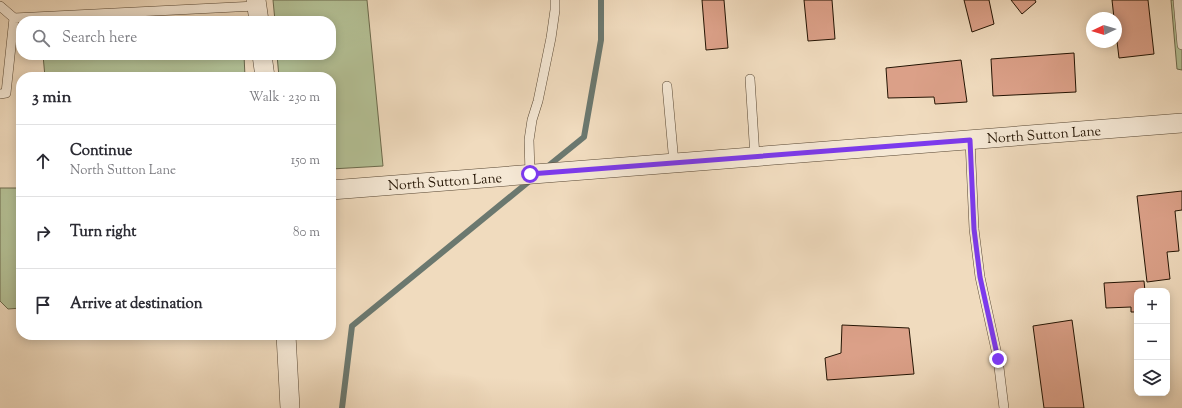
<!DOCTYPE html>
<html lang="en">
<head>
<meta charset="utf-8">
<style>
  body { margin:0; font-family:"Sorts Mill Goudy",serif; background:#f7f7f7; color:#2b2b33 }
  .controls { position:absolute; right:12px; bottom:12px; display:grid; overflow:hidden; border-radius:8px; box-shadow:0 2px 10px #0003 }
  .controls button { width:36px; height:36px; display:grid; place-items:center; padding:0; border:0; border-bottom:1px solid #e1e1e2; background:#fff; color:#2b2b33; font:20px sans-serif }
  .compass { position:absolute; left:1086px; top:12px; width:36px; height:36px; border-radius:50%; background:#fff; box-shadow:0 2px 10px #0003; rotate:266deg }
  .stop { position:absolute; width:12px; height:12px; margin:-9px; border:3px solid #7c3aed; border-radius:50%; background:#fff }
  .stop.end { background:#7c3aed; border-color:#fff; box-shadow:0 1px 4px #0008 }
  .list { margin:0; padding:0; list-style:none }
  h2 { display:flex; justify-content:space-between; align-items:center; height:52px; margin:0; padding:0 16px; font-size:17px }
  h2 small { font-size:13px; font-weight:400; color:#7c7c81 }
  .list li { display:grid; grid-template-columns:26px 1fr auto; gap:12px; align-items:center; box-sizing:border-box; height:72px; padding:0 16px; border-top:1px solid #e1e1e2 }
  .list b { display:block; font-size:15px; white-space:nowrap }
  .list p { margin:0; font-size:13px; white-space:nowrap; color:#7c7c81 }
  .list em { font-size:13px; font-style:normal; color:#7c7c81 }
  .icon { flex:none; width:22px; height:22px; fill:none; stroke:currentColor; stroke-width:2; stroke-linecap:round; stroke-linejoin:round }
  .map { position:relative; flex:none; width:1182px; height:408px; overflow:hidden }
  .search { position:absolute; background:#fff; box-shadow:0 2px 10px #0003; left:16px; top:16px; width:320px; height:44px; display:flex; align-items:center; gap:10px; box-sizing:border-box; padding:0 14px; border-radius:16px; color:#7c7c81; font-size:15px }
  .panel { position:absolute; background:#fff; box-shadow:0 2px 10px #0003; left:16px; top:72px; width:320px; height:268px; border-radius:16px }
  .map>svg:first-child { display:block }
  .green { fill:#b4c196; stroke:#6c6a4c }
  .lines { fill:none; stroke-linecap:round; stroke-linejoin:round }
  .stream { stroke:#6b786f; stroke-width:6 }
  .building { fill:#dba088; stroke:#241403 }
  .lane-casing { stroke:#574632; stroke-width:10 }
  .street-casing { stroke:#574632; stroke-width:20 }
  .lane { stroke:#f5e8d5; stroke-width:9 }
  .street { stroke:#f5e8d5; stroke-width:19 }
  .route { stroke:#7c3aed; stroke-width:5 }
  .labels { text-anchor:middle; stroke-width:3; stroke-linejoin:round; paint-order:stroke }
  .street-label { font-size:14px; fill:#241403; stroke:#f5e8d5 }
</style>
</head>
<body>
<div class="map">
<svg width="1182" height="408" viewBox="0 0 1182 408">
  <rect width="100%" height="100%" fill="#f0dbbe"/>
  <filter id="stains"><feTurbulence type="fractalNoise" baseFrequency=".005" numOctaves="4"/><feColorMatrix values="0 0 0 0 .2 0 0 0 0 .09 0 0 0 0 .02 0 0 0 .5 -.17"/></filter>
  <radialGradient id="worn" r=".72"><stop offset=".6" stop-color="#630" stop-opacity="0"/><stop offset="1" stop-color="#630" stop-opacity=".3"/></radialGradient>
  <!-- green -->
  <path class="green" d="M273 0H367L383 166 331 169V77H279L277 55H331V21H275Z
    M1171 0H1182V70L1177 69Z
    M43 55H244L245 77H45Z
    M0 188H21V308L8 309 0 301Z"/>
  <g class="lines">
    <!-- stream -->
    <path class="stream" d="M547 167 584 137 601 40V0
      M342 408 352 326 532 179"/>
  </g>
  <!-- building -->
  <path class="building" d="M702 0H724L728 48 706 50Z
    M804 0H832L835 39 808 41Z
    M964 0H989L994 24 972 32Z
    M1011 0H1035L1036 2 1022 14Z
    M1112 0H1148L1154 54 1119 58 1116 33V18H1114Z
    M1074 53 1076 92 993 96 991 59Z
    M961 60 967 102 935 104 934 97 888 98 886 68Z
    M1182 191V210L1175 211 1179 251 1167 252 1170 279 1147 282 1137 196Z
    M1144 281 1145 291H1137V312H1131V307L1106 308 1104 283Z
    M1072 320 1084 408H1044L1033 326Z
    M842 325 909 328 914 374 827 380 825 358 841 353Z"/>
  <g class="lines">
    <!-- lane casing -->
    <g class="lane-casing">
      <path id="lane" d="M1178 0 1182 45
        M0 6 14 18 257 6
        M750 79 755 157
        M667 86 674 163
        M0 94 6 93 14 18
        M970 140 974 229 980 277 998 359 1004 408
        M530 174 529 140 532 120 538 101 551 38 555 10V0"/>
    </g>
    <!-- street casing -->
    <g class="street-casing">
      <path id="street" d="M256 0 259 21
        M262 55 265 77
        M331 190 1182 123
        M286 335 290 408"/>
    </g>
    <!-- lane -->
    <use href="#lane" class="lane"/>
    <!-- street -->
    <use href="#street" class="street"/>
  </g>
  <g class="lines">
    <!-- route -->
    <path class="route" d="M530 174 970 140 974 229 980 277 998 359"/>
  </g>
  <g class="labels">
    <!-- street labels -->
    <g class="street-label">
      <text transform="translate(1044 134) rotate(-4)" y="5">North Sutton Lane</text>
      <text transform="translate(445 181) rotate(-4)" y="5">North Sutton Lane</text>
    </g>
  </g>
  <rect width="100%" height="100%" filter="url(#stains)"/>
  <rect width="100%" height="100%" fill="url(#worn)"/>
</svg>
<div class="controls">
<button>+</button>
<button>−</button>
<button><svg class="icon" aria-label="layers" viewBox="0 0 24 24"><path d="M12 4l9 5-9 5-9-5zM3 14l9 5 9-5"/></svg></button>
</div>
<svg class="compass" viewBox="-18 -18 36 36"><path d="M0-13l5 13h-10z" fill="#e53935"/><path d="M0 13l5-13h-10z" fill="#7c7c81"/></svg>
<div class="stop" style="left:530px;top:174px"></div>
<div class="stop end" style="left:998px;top:359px"></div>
<div class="search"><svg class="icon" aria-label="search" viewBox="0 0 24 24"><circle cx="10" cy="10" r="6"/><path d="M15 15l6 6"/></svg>Search here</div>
<section class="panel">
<h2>3 min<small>Walk · 230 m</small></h2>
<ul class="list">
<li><svg class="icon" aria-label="ahead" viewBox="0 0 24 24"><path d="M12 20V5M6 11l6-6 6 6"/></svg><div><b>Continue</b><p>North Sutton Lane</p></div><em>150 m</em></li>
<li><svg class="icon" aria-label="right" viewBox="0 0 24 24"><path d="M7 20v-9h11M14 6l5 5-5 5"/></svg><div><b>Turn right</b></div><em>80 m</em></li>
<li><svg class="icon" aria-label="arrive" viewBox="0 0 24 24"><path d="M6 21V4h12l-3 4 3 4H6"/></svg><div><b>Arrive at destination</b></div></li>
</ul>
</section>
</div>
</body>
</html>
